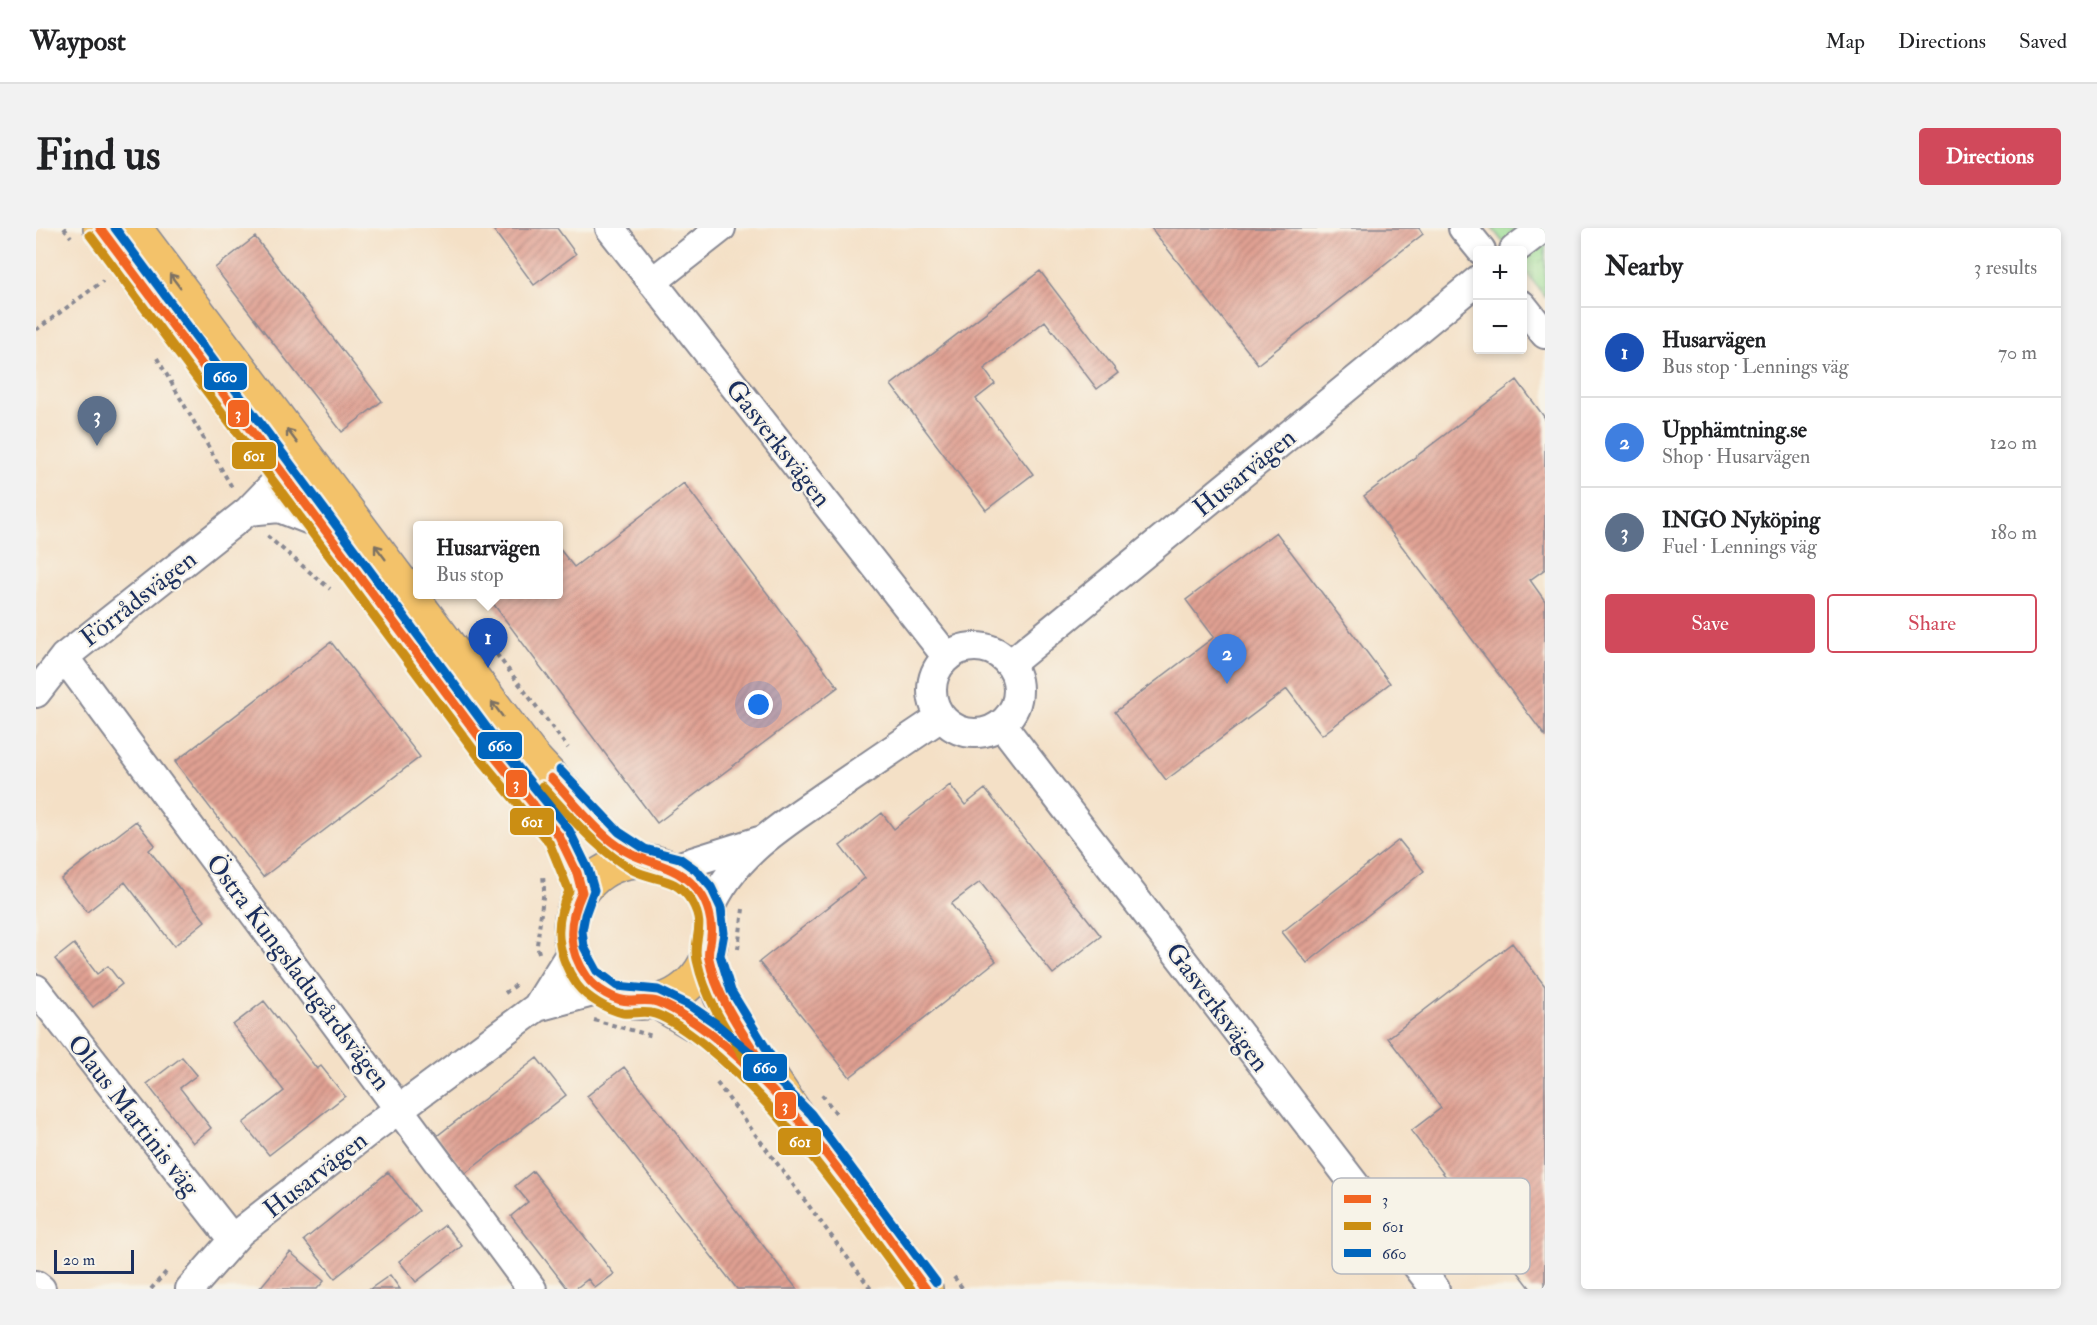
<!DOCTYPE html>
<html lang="en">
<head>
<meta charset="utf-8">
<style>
  body { margin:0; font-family:"IM FELL Double Pica",serif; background:#f2f2f2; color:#202124 }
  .controls { position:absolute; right:18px; top:18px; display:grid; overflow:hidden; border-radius:6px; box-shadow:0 3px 9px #0003 }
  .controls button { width:54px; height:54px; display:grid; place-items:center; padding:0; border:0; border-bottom:2px solid #e0e0e0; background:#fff; color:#202124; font:30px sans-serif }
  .scale { position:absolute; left:18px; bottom:15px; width:80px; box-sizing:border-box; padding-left:6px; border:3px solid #1b2f5e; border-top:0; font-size:16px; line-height:21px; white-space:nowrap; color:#1b2f5e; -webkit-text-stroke:4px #f7f3e8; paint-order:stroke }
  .you { position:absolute; left:723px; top:477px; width:21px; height:21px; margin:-15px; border:4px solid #fff; border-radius:50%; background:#1a73e8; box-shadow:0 0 0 9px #1a73e833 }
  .badge { display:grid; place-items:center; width:39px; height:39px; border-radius:50%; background:#d1495b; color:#fff; font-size:20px; font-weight:700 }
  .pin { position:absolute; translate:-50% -50px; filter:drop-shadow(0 2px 3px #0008) }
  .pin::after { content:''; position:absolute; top:32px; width:21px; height:18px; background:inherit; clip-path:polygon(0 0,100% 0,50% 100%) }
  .popup { position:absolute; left:377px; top:293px; width:150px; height:78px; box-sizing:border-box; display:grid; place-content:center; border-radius:6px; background:#fff; filter:drop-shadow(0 2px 4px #0005); font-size:20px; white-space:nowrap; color:#757577 }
  .popup b { font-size:22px; color:#202124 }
  .popup::after { content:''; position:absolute; left:50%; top:100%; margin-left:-12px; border:12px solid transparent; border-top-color:#fff }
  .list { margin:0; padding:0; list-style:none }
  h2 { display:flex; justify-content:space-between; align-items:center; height:78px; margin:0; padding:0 24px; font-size:26px }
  h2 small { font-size:20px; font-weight:400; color:#757577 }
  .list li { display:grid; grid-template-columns:39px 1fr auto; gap:18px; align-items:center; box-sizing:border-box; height:90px; padding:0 24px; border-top:2px solid #e0e0e0 }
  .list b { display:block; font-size:22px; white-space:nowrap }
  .list p { margin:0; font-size:20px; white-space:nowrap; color:#757577 }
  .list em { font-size:20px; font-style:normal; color:#757577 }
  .actions { display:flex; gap:12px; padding:18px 24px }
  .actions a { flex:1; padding:14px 0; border:2px solid #d1495b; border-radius:6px; text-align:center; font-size:21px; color:#d1495b }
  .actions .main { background:#d1495b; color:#fff }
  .map { position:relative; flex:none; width:1509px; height:1061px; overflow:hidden; border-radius:6px }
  header { display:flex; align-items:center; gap:36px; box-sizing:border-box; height:84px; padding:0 30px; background:#fff; border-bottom:2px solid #e0e0e0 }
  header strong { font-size:28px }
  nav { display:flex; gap:33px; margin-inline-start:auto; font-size:21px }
  .intro { display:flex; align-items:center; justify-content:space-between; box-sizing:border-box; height:144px; padding:0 36px }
  h1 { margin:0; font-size:42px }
  .button { padding:15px 27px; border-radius:6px; background:#d1495b; color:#fff; font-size:21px; font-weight:700 }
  main { display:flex; gap:36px; padding:0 36px }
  aside { flex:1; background:#fff; border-radius:6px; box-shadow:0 3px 9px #0003 }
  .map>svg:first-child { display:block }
  .park { fill:url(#park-crowns); stroke:#5c867a; stroke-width:1.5 }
  .building { fill:url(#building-hatch) }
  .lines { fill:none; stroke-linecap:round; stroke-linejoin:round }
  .minor-casing { stroke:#888892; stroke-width:32 }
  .major-casing { stroke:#888892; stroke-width:36 }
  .path { stroke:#888892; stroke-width:4; stroke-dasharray:4.5 4.5; stroke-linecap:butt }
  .minor { stroke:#fff; stroke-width:28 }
  .major { stroke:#f3c26a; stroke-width:33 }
  .bus-1-casing { stroke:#f7f3e8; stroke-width:14 }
  .bus-2-casing { stroke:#f7f3e8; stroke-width:14 }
  .bus-3-casing { stroke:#f7f3e8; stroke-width:14 }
  .bus-1 { stroke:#f26522; stroke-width:9 }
  .bus-2 { stroke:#cb8e13; stroke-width:9 }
  .bus-3 { stroke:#0065bd; stroke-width:9 }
  .oneway { stroke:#7c7163 }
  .labels { text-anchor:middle; stroke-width:4.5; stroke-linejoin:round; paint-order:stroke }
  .street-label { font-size:26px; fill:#1b2f5e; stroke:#f7f3e8 }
  .key { fill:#f7f3e8; stroke:#b5b8bf; stroke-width:1.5 }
  .key-label { font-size:16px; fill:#1b2f5e }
  .line-badge { stroke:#f7f3e8; stroke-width:2 }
  .badge-label { font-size:16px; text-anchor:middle; font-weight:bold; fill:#fff }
</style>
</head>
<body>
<header>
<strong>Waypost</strong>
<nav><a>Map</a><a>Directions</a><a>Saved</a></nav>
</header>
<div class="intro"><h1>Find us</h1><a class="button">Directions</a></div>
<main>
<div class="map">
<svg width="1509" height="1061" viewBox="0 0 1509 1061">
  <defs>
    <pattern id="park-crowns" width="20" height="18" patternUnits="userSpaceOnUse" patternTransform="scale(1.5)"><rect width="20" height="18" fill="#9cde95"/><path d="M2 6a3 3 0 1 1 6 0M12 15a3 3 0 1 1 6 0" fill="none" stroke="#86bf83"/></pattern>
    <pattern id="building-hatch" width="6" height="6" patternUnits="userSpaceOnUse" patternTransform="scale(1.5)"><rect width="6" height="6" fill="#e0a092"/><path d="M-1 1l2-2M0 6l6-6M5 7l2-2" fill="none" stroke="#b5837a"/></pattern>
  </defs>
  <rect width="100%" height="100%" fill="#f7f3e8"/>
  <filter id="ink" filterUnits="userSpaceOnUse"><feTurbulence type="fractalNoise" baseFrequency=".0167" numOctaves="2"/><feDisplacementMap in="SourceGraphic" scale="12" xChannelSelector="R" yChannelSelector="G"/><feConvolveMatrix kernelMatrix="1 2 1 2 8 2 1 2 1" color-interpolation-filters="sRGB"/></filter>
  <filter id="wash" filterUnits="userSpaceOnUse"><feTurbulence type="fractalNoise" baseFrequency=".008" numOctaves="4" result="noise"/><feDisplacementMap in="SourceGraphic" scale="24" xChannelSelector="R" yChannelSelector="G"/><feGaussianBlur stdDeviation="1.35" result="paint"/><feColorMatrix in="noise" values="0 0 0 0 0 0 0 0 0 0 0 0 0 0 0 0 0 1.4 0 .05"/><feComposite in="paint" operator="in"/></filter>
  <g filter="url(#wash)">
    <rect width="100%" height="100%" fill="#f4e0c6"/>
    <!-- park -->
    <path class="park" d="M1456 0H1509V69L1487 40 1486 22H1473Z"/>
    <g id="blocks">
      <!-- building -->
      <path class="building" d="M456 0H521L540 26 498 57Z
        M1115 0H1383L1387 6 1222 136Z
        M219 9 346 173 306 204 179 40Z
        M1004 43 1082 145 1061 161 1009 93 948 141 959 156 940 171 997 246 950 282 855 157Z
        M1481 152 1509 190V341L1494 352 1509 373V508L1328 268Z
        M648 255 802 459 621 595 450 366H522V319L538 339Z
        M1240 304 1354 455 1286 507 1251 461 1130 552 1079 484 1178 409 1150 372Z
        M295 414 384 529 227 649 139 534Z
        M914 557 929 577 949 561 1065 708 1017 746 944 654 915 676 960 733 814 849 723 734 829 650 804 618 846 585 858 601Z
        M100 593 119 617 113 622 169 693 138 718 89 654 51 684 25 651Z
        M1363 612 1388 643 1271 735 1246 704Z
        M1476 715 1509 758V1061H1495L1375 903 1405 880 1352 810Z
        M38 716 61 746 72 738 86 756 57 779 19 731Z
        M228 773 281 841 285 838 309 868 233 927 207 895 248 863 197 797Z
        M146 829 161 847 144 860 175 900 157 915 111 856Z
        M501 830 530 867 430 945 401 908Z
        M588 839 608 864 761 1061H701L551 868Z
        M497 943 578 1046 559 1060 552 1051 539 1061H532L475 988 492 974 479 958Z
        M352 944 383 983 299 1050 268 1012Z
        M409 997 426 1018 380 1054 363 1033Z
        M254 1024 288 1053 281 1061H223Z
        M354 1047 364 1061H334Z"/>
    </g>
  </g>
  <g filter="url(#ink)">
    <use href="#blocks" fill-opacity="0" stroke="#888892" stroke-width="1.5"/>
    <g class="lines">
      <!-- minor casing -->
      <g class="minor-casing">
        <path id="minor" d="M574 0 911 429
          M1427 0 1445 22
          M1478 22 1507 0
          M616 54 685 0
          M1486 77 1509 106
          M212 283 243 280 282 295
          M896 462a43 43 0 1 1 86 0a43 43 0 1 1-86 0Z
          M28 429 496 1061
          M974 436 1442 52
          M0 465 28 429 212 283 238 256 274 252
          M966 497 1399 1061
          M637 640 723 613
          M673 683C697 625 750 595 799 561 834 537 869 513 905 489
          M0 761 197 1012
          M501 779 564 762
          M0 1057 5 1061
          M154 1061 204 1004 332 904 501 779 536 723"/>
      </g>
      <!-- major casing -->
      <g class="major-casing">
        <path id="major" d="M64 0 453 522 523 608 541 645 546 664
          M99 0 496 528 575 613 604 632
          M534 704a71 71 0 1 1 142 0a71 71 0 1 1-142 0Z
          M672 728 684 768 721 828 765 893 890 1061
          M619 773 671 804 720 847"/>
      </g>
      <!-- path -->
      <path class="path" d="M28 0 35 9
        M0 102 67 53
        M121 130 197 261
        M231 308 294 361
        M455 419 532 520
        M702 721 707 681
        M503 725 501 717 508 661 507 646
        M469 765 483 755
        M558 792 617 808
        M681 855 835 1061
        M786 867 800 885
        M918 1049 927 1061
        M115 1061 131 1043"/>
      <!-- minor -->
      <use href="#minor" class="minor"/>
      <!-- major -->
      <use href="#major" class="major"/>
      <!-- bus-1 casing -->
      <g class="bus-1-casing">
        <path id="bus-1" d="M64 0 453 522 523 608 541 645 546 664C532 694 531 721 551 749 559 761 579 773 594 773 602 773 613 771 621 774 638 780 657 793 672 804 761 873 823 971 890 1061
          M515 550C535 571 553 595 575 613 606 639 639 631 664 665 672 676 677 694 675 708 675 715 671 723 673 731 681 770 705 802 726 836"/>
      </g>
      <!-- bus-2 casing -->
      <g class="bus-2-casing">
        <path id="bus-2" d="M54 7 443 529 513 614 533 663C517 696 520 726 541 757 551 770 572 782 587 785 596 786 606 783 615 785 631 788 653 805 666 815 751 883 810 974 875 1061
          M506 558C534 588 561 622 597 642 620 654 639 647 656 674 671 700 656 711 661 732 670 774 694 807 716 842"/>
      </g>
      <!-- bus-3 casing -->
      <g class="bus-3-casing">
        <path id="bus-3" d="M79 0 462 515 533 602 552 641 558 662 549 687 546 703 548 719 561 743 581 758 622 762 653 777 679 795 718 828 775 886 900 1054
          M524 542 583 604 609 621 643 630 660 642 675 659 685 680 688 705 684 727 695 763 736 830"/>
      </g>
      <!-- bus-1 -->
      <use href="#bus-1" class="bus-1"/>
      <!-- bus-2 -->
      <use href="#bus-2" class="bus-2"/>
      <!-- bus-3 -->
      <use href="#bus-3" class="bus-3"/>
    </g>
    <!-- one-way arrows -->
    <defs><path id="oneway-shaft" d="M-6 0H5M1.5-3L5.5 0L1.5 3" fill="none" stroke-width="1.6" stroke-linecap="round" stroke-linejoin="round" transform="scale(1.5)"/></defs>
    <g class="oneway">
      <use href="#oneway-shaft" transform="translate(139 53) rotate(-127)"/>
      <use href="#oneway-shaft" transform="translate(256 208) rotate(-127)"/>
      <use href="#oneway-shaft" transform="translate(344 324) rotate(-127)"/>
      <use href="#oneway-shaft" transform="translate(461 481) rotate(-127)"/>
    </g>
  </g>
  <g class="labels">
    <!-- street labels -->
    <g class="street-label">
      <text transform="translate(743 215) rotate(52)" y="9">Gasverksvägen</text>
      <text transform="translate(1208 244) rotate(-39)" y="9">Husarvägen</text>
      <text transform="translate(102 370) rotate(-38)" y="9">Förrådsvägen</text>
      <text transform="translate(263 744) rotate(53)" y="9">Östra Kungsladugårdsvägen</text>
      <text transform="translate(1182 779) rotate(53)" y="9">Gasverksvägen</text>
      <text transform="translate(98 887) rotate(52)" y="9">Olaus Martinis väg</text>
      <text transform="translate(279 946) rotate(-38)" y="9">Husarvägen</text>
    </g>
  </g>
  <!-- legend -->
  <rect x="1296" y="950" width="198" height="96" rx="9" class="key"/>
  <rect x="1308" y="967" width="27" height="8" fill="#f26522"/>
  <rect x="1308" y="994" width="27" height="8" fill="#cb8e13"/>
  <rect x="1308" y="1021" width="27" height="8" fill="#0065bd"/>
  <g class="key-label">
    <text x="1346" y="977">3</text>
    <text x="1346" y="1004">601</text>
    <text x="1346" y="1031">660</text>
  </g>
  <g class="line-badge">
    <rect x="167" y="134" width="45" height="29" rx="6" fill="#0065bd"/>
    <rect x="191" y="171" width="23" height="29" rx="6" fill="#f26522"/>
    <rect x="195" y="213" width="46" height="29" rx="6" fill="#cb8e13"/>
    <rect x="441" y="503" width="46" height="29" rx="6" fill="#0065bd"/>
    <rect x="469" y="541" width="23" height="29" rx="6" fill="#f26522"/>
    <rect x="473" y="579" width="46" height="29" rx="6" fill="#cb8e13"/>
    <rect x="706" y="825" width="46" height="29" rx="6" fill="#0065bd"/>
    <rect x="738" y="863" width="23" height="29" rx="6" fill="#f26522"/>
    <rect x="741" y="899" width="45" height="29" rx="6" fill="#cb8e13"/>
  </g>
  <g class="badge-label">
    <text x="189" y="154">660</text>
    <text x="202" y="191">3</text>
    <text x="218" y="233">601</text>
    <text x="464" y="523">660</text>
    <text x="480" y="561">3</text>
    <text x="496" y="599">601</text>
    <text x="729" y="845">660</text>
    <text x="749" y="883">3</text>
    <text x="764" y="919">601</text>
  </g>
</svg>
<div class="controls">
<button>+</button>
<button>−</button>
</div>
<div class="scale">20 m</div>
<div class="you"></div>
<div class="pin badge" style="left:452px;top:440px;background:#1a4fb4">1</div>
<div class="popup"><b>Husarvägen</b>Bus stop</div>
<div class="pin badge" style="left:1191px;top:456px;background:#3f7fe0">2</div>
<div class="pin badge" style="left:61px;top:218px;background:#5c6f8a">3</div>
</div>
<aside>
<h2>Nearby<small>3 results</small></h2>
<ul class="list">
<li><span class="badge" style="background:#1a4fb4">1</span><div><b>Husarvägen</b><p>Bus stop · Lennings väg</p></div><em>70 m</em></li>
<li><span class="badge" style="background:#3f7fe0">2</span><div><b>Upphämtning.se</b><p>Shop · Husarvägen</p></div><em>120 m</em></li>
<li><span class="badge" style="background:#5c6f8a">3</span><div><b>INGO Nyköping</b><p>Fuel · Lennings väg</p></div><em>180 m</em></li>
</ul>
<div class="actions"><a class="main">Save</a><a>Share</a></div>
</aside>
</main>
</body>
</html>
